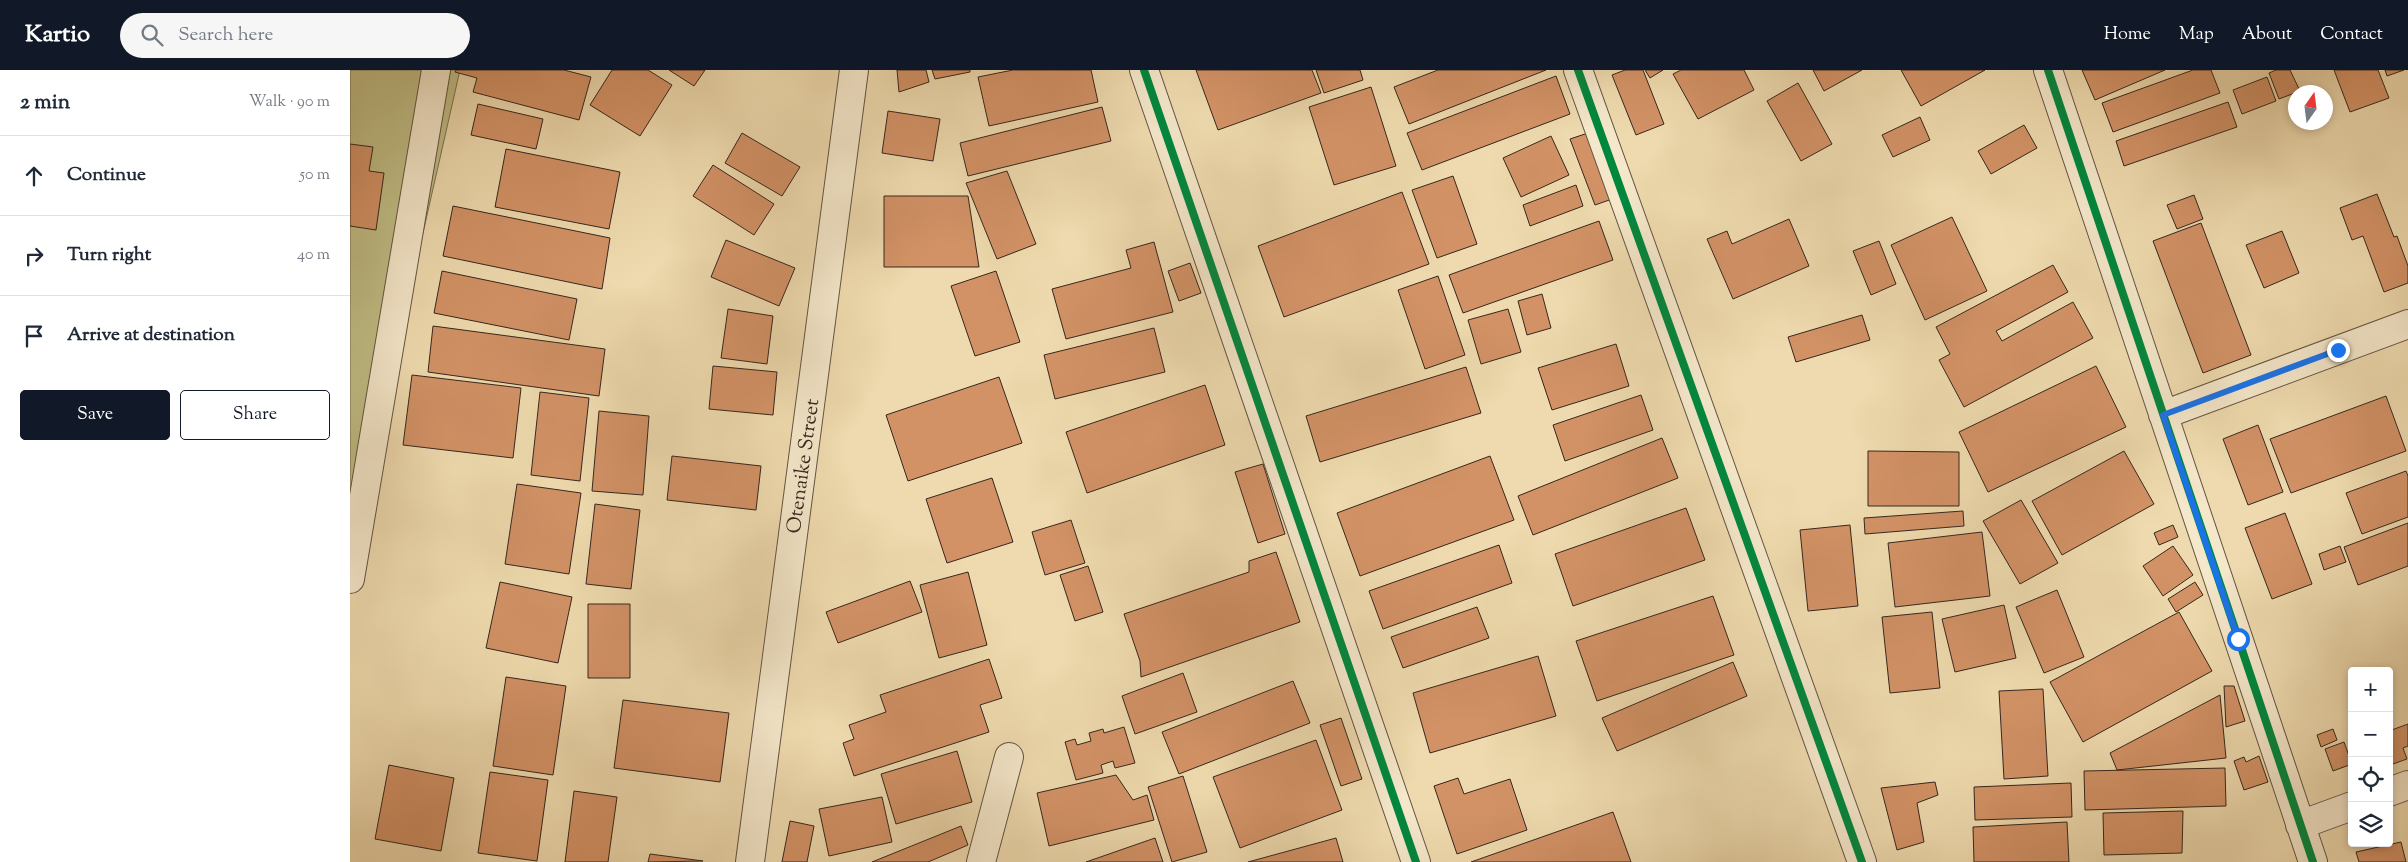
<!DOCTYPE html>
<html lang="en">
<head>
<meta charset="utf-8">
<style>
  body { margin:0; font-family:"Sorts Mill Goudy",serif; background:#f6f6f7; color:#1f2937 }
  .controls { position:absolute; right:15px; bottom:15px; display:grid; overflow:hidden; border-radius:5px; box-shadow:0 2px 8px #0003 }
  .controls button { width:45px; height:45px; display:grid; place-items:center; padding:0; border:0; border-bottom:1px solid #e0e1e3; background:#fff; color:#1f2937; font:25px sans-serif }
  .compass { position:absolute; left:1938px; top:15px; width:45px; height:45px; border-radius:50%; background:#fff; box-shadow:0 2px 8px #0003; rotate:14deg }
  .stop { position:absolute; width:15px; height:15px; margin:-11px; border:4px solid #1a73e8; border-radius:50%; background:#fff }
  .stop.end { background:#1a73e8; border-color:#fff; box-shadow:0 1px 5px #0008 }
  .list { margin:0; padding:0; list-style:none }
  h2 { display:flex; justify-content:space-between; align-items:center; height:65px; margin:0; padding:0 20px; font-size:21px }
  h2 small { font-size:16px; font-weight:400; color:#747a83 }
  .list li { display:grid; grid-template-columns:32px 1fr auto; gap:15px; align-items:center; box-sizing:border-box; height:80px; padding:0 20px; border-top:1px solid #e0e1e3 }
  .list b { display:block; font-size:19px; white-space:nowrap }
  .list em { font-size:16px; font-style:normal; color:#747a83 }
  .actions { display:flex; gap:10px; padding:15px 20px }
  .actions a { flex:1; padding:11px 0; border:1px solid #111827; border-radius:5px; text-align:center; font-size:18px; color:#111827 }
  .actions .main { background:#111827; color:#fff }
  .icon { flex:none; width:28px; height:28px; fill:none; stroke:currentColor; stroke-width:2; stroke-linecap:round; stroke-linejoin:round }
  .map { position:relative; flex:none; width:2058px; height:792px; overflow:hidden }
  header { display:flex; align-items:center; gap:30px; box-sizing:border-box; height:70px; padding:0 25px; background:#111827; color:#fff }
  header strong { font-size:24px }
  nav { display:flex; gap:28px; margin-inline-start:auto; font-size:18px }
  .search { width:350px; height:45px; background:#f6f6f7; display:flex; align-items:center; gap:12px; box-sizing:border-box; padding:0 18px; border-radius:28px; color:#747a83; font-size:19px }
  main { display:flex }
  aside { flex:1; background:#fff }
  .map>svg:first-child { display:block }
  .green { fill:#c0bd85; stroke:#7b7252 }
  .building { fill:#d29266; stroke:#36271e }
  .lines { fill:none; stroke-linecap:round; stroke-linejoin:round }
  .street-casing { stroke:#645442; stroke-width:30 }
  .street { stroke:#f4e7ca; stroke-width:28 }
  .cycleway-casing { stroke:#f4e7ca; stroke-width:11 }
  .cycleway { stroke:#00873e; stroke-width:8 }
  .route { stroke:#1a73e8; stroke-width:6 }
  .labels { text-anchor:middle; stroke-width:4; stroke-linejoin:round; paint-order:stroke }
  .street-label { font-size:20px; fill:#36271e; stroke:#f4e7ca }
</style>
</head>
<body>
<header>
<strong>Kartio</strong>
<div class="search"><svg class="icon" aria-label="search" viewBox="0 0 24 24"><circle cx="10" cy="10" r="6"/><path d="M15 15l6 6"/></svg>Search here</div>
<nav><a>Home</a><a>Map</a><a>About</a><a>Contact</a></nav>
</header>
<main>
<aside>
<h2>2 min<small>Walk · 90 m</small></h2>
<ul class="list">
<li><svg class="icon" aria-label="ahead" viewBox="0 0 24 24"><path d="M12 20V5M6 11l6-6 6 6"/></svg><div><b>Continue</b></div><em>50 m</em></li>
<li><svg class="icon" aria-label="right" viewBox="0 0 24 24"><path d="M7 20v-9h11M14 6l5 5-5 5"/></svg><div><b>Turn right</b></div><em>40 m</em></li>
<li><svg class="icon" aria-label="arrive" viewBox="0 0 24 24"><path d="M6 21V4h12l-3 4 3 4H6"/></svg><div><b>Arrive at destination</b></div></li>
</ul>
<div class="actions"><a class="main">Save</a><a>Share</a></div>
</aside>
<div class="map">
<svg width="2058" height="792" viewBox="0 0 2058 792">
  <rect width="100%" height="100%" fill="#eedaae"/>
  <filter id="stains"><feTurbulence type="fractalNoise" baseFrequency=".004" numOctaves="4"/><feColorMatrix values="0 0 0 0 .2 0 0 0 0 .09 0 0 0 0 .02 0 0 0 .5 -.17"/></filter>
  <radialGradient id="worn" r=".72"><stop offset=".6" stop-color="#630" stop-opacity="0"/><stop offset="1" stop-color="#630" stop-opacity=".3"/></radialGradient>
  <!-- green -->
  <path class="green" d="M0 0H110L0 484Z"/>
  <!-- building -->
  <path class="building" d="M106 0H214L241 7 229 50 123 22 127 8 105 2Z
    M262 0H298L322 15 290 66 240 35Z
    M319 0H355L344 16Z
    M547 0H576L579 12 549 22Z
    M582 0H620V2L585 9Z
    M663 0H741L748 32 639 56 628 7Z
    M846 0H962L971 23 868 60Z
    M966 0H1010L1013 10 974 23Z
    M1088 0H1196L1059 54 1044 17Z
    M1275 0H1293L1314 54 1286 65 1262 5Z
    M1295 0H1313L1300 8Z
    M1331 0H1394L1404 20 1348 49 1323 4Z
    M1463 0H1512L1474 21Z
    M1551 0H1635L1571 36Z
    M1732 0H1815L1745 30Z
    M1843 0H1861L1870 23 1763 62 1752 33Z
    M1926 0H1940L1950 21 1929 29 1919 3Z
    M1984 0H2028L2039 28 2000 42Z
    M2035 0H2054L2037 6Z
    M1206 6 1220 44 1072 100 1057 63Z
    M1917 7 1926 31 1892 44 1883 20Z
    M1448 13 1482 74 1451 91 1417 31Z
    M1021 17 1046 96 984 115 959 37Z
    M1878 32 1887 57 1774 96 1766 71Z
    M128 34 193 49 186 79 121 65Z
    M752 37 761 71 618 106 610 73Z
    M538 41 590 49 583 91 532 83Z
    M1570 47 1580 70 1543 87 1532 65Z
    M1674 55 1687 78 1641 104 1628 81Z
    M1241 62 1265 128 1245 135 1220 69Z
    M392 63 450 97 432 126 375 93Z
    M1201 66 1219 105 1171 127 1153 88Z
    M0 74 23 77 19 101 34 103 26 160 0 156Z
    M156 79 270 102 259 159 145 137Z
    M363 95 424 134 404 165 343 126Z
    M657 101 686 174 647 189 616 113Z
    M1103 106 1127 174 1087 188 1062 120Z
    M1226 115 1233 136 1180 156 1173 135Z
    M1052 122 1079 194 934 247 908 176Z
    M2027 124 2044 167 2047 166 2058 196V213L2034 222 2013 166 2002 170 1990 138Z
    M1844 125 1853 149 1827 159 1817 135Z
    M534 126H618L629 197H534Z
    M103 136 260 168 252 219 93 186Z
    M1602 147 1637 221 1575 250 1541 175Z
    M1439 149 1459 196 1383 229 1357 169 1377 161 1382 174Z
    M1249 151 1263 190 1113 243 1099 205Z
    M1851 153 1901 285 1853 303 1803 171Z
    M1932 161 1949 203 1914 218 1896 175Z
    M376 170 445 198 429 236 361 207Z
    M1529 171 1546 214 1521 225 1503 181Z
    M804 172 823 242 716 269 702 219 781 198 776 180Z
    M840 193 851 223 829 231 818 201Z
    M1703 195 1718 222 1646 261 1652 271 1723 232 1743 268 1614 337 1589 290 1600 284 1586 257Z
    M92 201 227 229 219 270 84 243Z
    M646 201 670 272 625 286 601 216Z
    M1088 206 1115 285 1075 299 1048 220Z
    M1192 224 1201 258 1177 265 1168 231Z
    M378 239 423 246 417 294 371 288Z
    M1158 239 1171 282 1131 294 1118 250Z
    M1512 245 1520 270 1446 292 1438 267Z
    M83 256 255 279 249 326 78 302Z
    M804 258 815 302 705 329 694 285Z
    M1266 274 1279 316 1202 340 1188 298Z
    M363 296 427 302 423 345 359 339Z
    M1746 296 1776 357 1638 422 1609 362Z
    M1116 297 1131 343 970 392 956 346Z
    M62 305 171 318 163 388 53 375Z
    M649 307 672 373 558 411 536 345Z
    M855 315 875 375 737 423 716 362Z
    M190 322 239 328 230 411 181 405Z
    M1291 325 1303 360 1215 391 1203 355Z
    M2036 326 2056 381 1941 423 1920 369Z
    M249 341 299 346 293 425 242 421Z
    M1908 355 1933 422 1898 435 1873 369Z
    M1312 368 1328 408 1183 465 1168 426Z
    M1518 381 1609 382V436H1518Z
    M1774 381 1804 434 1712 485 1682 431Z
    M322 386 411 396 406 440 317 430Z
    M1140 386 1164 450 1010 506 987 443Z
    M913 394 935 464 908 473 885 402Z
    M2056 401 2058 406V447L2012 464 1996 423Z
    M642 408 663 472 597 493 576 429Z
    M167 414 231 423 219 504 155 494Z
    M1671 430 1708 493 1670 514 1633 451Z
    M245 434 290 440 281 519 236 514Z
    M1336 438 1355 490 1223 536 1205 484Z
    M1613 441 1614 456 1515 464 1514 448Z
    M1935 443 1962 514 1922 529 1895 458Z
    M721 450 735 493 695 505 682 462Z
    M2058 453V496L2008 515 1994 477Z
    M1500 455 1508 536 1458 541 1450 460Z
    M1823 455 1828 467 1809 475 1804 463Z
    M1632 462 1640 526 1545 537 1538 473Z
    M1149 475 1162 513 1033 559 1019 521Z
    M1823 476 1843 505 1813 526 1793 496Z
    M1990 476 1996 492 1974 500 1969 484Z
    M926 482 950 552 791 607 790 591 774 544 899 502V491Z
    M738 496 753 542 725 551 710 505Z
    M618 502 637 575 589 588 570 515Z
    M560 511 572 542 488 573 476 542Z
    M150 512 222 527 208 593 136 578Z
    M1845 512 1853 525 1826 542 1818 529Z
    M1707 520 1734 587 1694 603 1666 537Z
    M1363 526 1384 585 1247 631 1226 571Z
    M238 534H280V608H238Z
    M1654 535 1666 588 1605 602 1592 549Z
    M1127 537 1139 568 1053 598 1041 567Z
    M1582 542 1590 618 1540 623 1532 547Z
    M1829 542 1862 601 1733 672 1700 612Z
    M1188 586 1206 646 1080 683 1063 623Z
    M639 589 652 628 630 635 639 662 504 706 493 673 504 669 499 655 536 642 530 625Z
    M1383 592 1397 626 1267 681 1252 648Z
    M833 603 847 642 785 664 772 626Z
    M156 607 216 616 203 705 143 696Z
    M943 611 960 653 829 704 812 662Z
    M1874 616H1884L1895 651 1876 657Z
    M1693 619 1698 706 1654 709 1649 621Z
    M1870 625 1876 688 1767 700 1760 683Z
    M273 630 379 643 370 712 264 698Z
    M991 648 1012 709 991 716 970 655Z
    M2058 654V676L2053 678 2057 689 2040 695 2039 661Z
    M774 657 785 693 765 698 763 691 751 695 753 703 726 710 715 672 725 669 727 675 741 671 739 663 753 659 754 663Z
    M1983 659 1987 670 1971 677 1967 665Z
    M966 670 992 740 890 778 863 707Z
    M1994 672 2002 694 1983 701 1975 679Z
    M607 681 622 732 546 754 531 704Z
    M1909 686 1918 712 1894 720 1884 691 1894 687 1896 692Z
    M39 695 104 708 91 781 25 769Z
    M1875 698 1876 736 1735 740 1734 701Z
    M140 702 198 710 187 791 128 783Z
    M766 705 783 730 797 725 804 750 699 776 687 723Z
    M833 706 857 782 822 792 798 717Z
    M1108 708 1114 724 1160 709 1177 760 1107 784 1084 716Z
    M1585 712 1588 725 1567 733 1574 772 1547 780 1531 718Z
    M1721 713 1722 747 1625 750 1624 717Z
    M224 721 267 727 258 792H215Z
    M532 727 542 772 479 786 469 739Z
    M1833 741 1832 783 1754 785 1753 743Z
    M1263 742 1281 792H1121Z
    M440 751 464 756 457 792H432Z
    M1717 752 1719 792H1624L1623 757Z
    M611 756 618 775 578 792H522Z
    M805 768 813 792H736Z
    M986 768 993 792H898Z
    M2051 772 2056 792H2009L2006 782Z
    M300 784 353 791 298 792Z"/>
  <g class="lines">
    <!-- street casing -->
    <g class="street-casing">
      <path id="street" d="M794 0 1066 792
        M1228 0 1512 792
        M1698 0 1963 792
        M1813 345 2058 254
        M0 509 86 0
        M2039 722 2058 715
        M1950 755 2002 736
        M400 792 504 0
        M631 792 659 687"/>
    </g>
    <!-- street -->
    <use href="#street" class="street"/>
    <!-- cycleway casing -->
    <g class="cycleway-casing">
      <path id="cycleway" d="M794 0 1066 792
        M1228 0 1512 792
        M1698 0 1963 792"/>
    </g>
    <!-- cycleway -->
    <use href="#cycleway" class="cycleway"/>
  </g>
  <g class="lines">
    <!-- route -->
    <path class="route" d="M1888 569 1813 345 1988 280"/>
  </g>
  <g class="labels">
    <!-- street labels -->
    <g class="street-label">
      <text transform="translate(452 396) rotate(-82)" y="7">Otenaike Street</text>
    </g>
  </g>
  <rect width="100%" height="100%" filter="url(#stains)"/>
  <rect width="100%" height="100%" fill="url(#worn)"/>
</svg>
<div class="controls">
<button>+</button>
<button>−</button>
<button><svg class="icon" aria-label="locate" viewBox="0 0 24 24"><circle cx="12" cy="12" r="6"/><path d="M12 2v4M12 18v4M2 12h4M18 12h4"/></svg></button>
<button><svg class="icon" aria-label="layers" viewBox="0 0 24 24"><path d="M12 4l9 5-9 5-9-5zM3 14l9 5 9-5"/></svg></button>
</div>
<svg class="compass" viewBox="-18 -18 36 36"><path d="M0-13l5 13h-10z" fill="#e53935"/><path d="M0 13l5-13h-10z" fill="#747a83"/></svg>
<div class="stop" style="left:1888px;top:569px"></div>
<div class="stop end" style="left:1988px;top:280px"></div>
</div>
</main>
</body>
</html>
